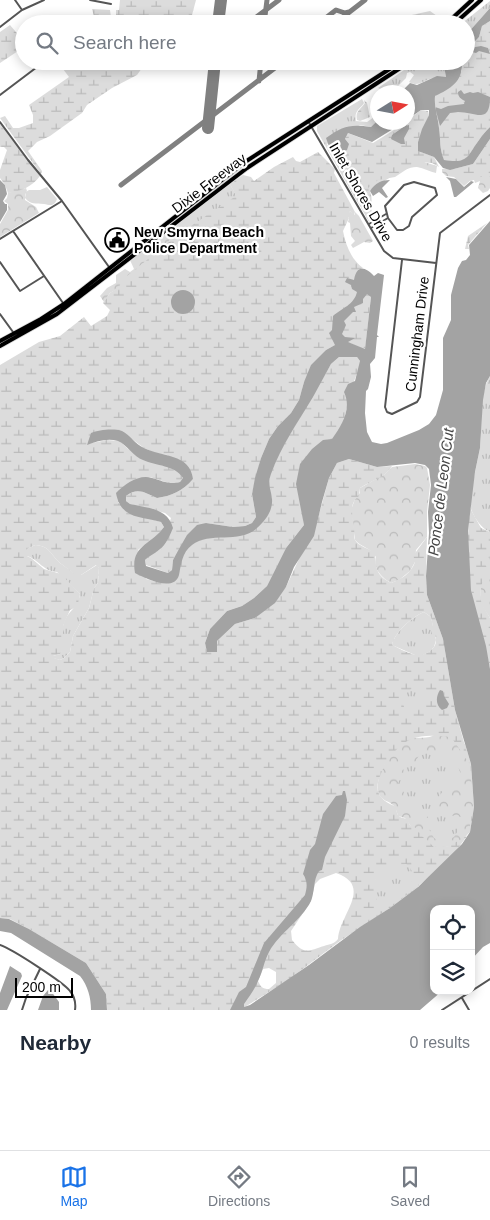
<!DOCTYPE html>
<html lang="en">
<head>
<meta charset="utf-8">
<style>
  body { margin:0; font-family:Helvetica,sans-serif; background:#f2f2f3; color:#1f2937 }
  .controls { position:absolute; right:15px; bottom:15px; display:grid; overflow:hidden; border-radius:10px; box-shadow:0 2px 12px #0003 }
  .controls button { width:45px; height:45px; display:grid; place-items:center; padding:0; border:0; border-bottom:1px solid #e0e1e3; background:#fff; color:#1f2937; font:25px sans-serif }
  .compass { position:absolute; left:370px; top:85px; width:45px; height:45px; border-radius:50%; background:#fff; box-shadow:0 2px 12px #0003; rotate:79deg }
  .scale { position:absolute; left:15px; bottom:12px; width:58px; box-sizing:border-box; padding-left:5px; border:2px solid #000; border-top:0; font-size:14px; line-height:18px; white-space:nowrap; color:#000; -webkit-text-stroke:4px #fff; paint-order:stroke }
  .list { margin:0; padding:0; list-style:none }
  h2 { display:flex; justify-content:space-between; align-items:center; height:65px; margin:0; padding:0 20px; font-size:21px }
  h2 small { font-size:16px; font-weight:400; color:#747a83 }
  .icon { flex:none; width:28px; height:28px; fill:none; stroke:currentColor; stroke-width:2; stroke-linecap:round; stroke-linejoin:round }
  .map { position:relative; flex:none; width:490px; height:1010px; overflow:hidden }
  .search { position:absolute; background:#fff; box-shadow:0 2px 12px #0003; left:15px; right:15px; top:15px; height:55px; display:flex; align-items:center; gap:12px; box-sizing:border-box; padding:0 18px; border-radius:28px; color:#747a83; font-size:19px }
  .sheet { height:140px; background:#fff }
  nav { display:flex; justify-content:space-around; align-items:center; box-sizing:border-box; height:70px; border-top:1px solid #e0e1e3; background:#fff; font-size:14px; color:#747a83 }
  nav a { display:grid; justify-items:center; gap:2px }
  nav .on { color:#1a73e8 }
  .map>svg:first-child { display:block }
  .grass { fill:url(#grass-tufts) }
  .forest { fill:url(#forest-crowns); fill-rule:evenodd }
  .wetland { fill:url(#wetland-marsh); fill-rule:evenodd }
  .garden { fill:#dcdcdc }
  .water { fill:#a3a3a3; fill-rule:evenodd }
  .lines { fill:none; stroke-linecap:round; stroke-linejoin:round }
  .taxiway { stroke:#808080; stroke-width:5 }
  .runway { stroke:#808080; stroke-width:12 }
  .primary-casing { stroke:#dbdbdb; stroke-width:5.5 }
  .minor { stroke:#555; stroke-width:2 }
  .primary { stroke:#000; stroke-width:4 }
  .labels { text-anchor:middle; stroke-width:4.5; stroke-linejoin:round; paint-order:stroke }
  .street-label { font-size:14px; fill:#000; stroke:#fff }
  .poi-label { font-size:14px; font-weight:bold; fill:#000; stroke:#fff; text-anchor:start }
  .water-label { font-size:15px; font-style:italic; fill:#444; stroke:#fff }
</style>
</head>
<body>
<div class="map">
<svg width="490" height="1010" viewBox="0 0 490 1010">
  <defs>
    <pattern id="grass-tufts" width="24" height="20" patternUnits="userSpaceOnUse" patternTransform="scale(1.25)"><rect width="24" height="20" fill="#dcdcdc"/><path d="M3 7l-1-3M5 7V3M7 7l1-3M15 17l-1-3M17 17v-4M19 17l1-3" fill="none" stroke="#bbb"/></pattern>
    <pattern id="forest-crowns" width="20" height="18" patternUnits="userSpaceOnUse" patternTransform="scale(1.25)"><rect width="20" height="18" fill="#dcdcdc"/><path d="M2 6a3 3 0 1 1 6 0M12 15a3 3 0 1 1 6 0" fill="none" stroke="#bbb"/></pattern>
    <pattern id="wetland-marsh" width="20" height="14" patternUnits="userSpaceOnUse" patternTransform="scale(1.25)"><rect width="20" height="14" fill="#dcdcdc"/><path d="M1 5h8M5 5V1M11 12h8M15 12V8" fill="none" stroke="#bbb"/></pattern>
  </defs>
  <rect width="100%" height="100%" fill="#fff"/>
  <!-- grass -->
  <path class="grass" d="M490 1V8L466 35V24H461Z
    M417 61H443L446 77C442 78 438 77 434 78 424 79 420 88 409 82L414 75 410 72 407 73 406 78 398 86H393L382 90 378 88Z
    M362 99 364 103C359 110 354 111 356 121L367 122 377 115 378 122 386 123 380 124 376 122 371 127 360 125 327 144 332 155 358 197 356 200 317 131V126Z
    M230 184 237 197C216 216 188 222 170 245L168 235 166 233Z
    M490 376V532C481 528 475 519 471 509 468 500 478 460 480 448 483 424 478 397 490 376Z
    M35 545C50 546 50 554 60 563 65 567 71 570 76 575H81L97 565 99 568 98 583 94 588 89 608 73 636 70 652 64 658 60 660 53 658V656L60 654C66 642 60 637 63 626 67 610 78 609 80 594L57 572C43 571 39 560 27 556V549Z
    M424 612 431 617 436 640 434 647 429 652 423 655H415L392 645C395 632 412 617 424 612Z
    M418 684 432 686 423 708 404 710 400 704C402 692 407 688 418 684Z
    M451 737 465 744 471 764 474 807 470 832 456 845 436 848 380 778 386 761Z
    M406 860 419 877 418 887 390 908H385L372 897C371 885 378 869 390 864 395 862 401 862 406 860Z"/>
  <!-- forest -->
  <path class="forest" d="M430 11 437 16 442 24H389L398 18Z
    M377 61H400L385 71 376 62Z
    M412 161H421L437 166 436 173C430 172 424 168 417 167 405 166 379 184 370 191 373 200 371 210 372 219L369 222 359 204 363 184Z
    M442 169 490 170V188L488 191 483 193 478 188 480 181 475 183 474 180H471L464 186 454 177 446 176 442 172Z
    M26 188 27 191 25 195V200L36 207 39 213 0 237V224L8 210V204L4 201 7 198 8 193Z
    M350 211 355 215V212L359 216 373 241 370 243 364 242 353 248 351 245 355 241 351 236 350 223 348 222 349 218 347 216Z
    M166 233 168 235 170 245 126 284 110 293 104 302 100 296 107 288 116 283V275L125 269 130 272 134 269 130 260Z
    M415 464 425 466 427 468 430 485 427 512V537L416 550 415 562 410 571 399 580 391 583C381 577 373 569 376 557 369 546 362 548 355 540L351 510 355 499 360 493V488L385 474 392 467Z
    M490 553V618L481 604 480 598 482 565Z
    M436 734H450L470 764 473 807 469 832 464 839 454 844 442 848H437L431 846 410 825 405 818 398 816C397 813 396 808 393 805 389 801 382 801 379 794 372 780 393 743 406 739 415 736 429 740 436 734ZM424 751 430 753 435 767 439 768 441 765 435 753 439 751C448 756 460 765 461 776L451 778 450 783 434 802 435 812C444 819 453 813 463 818V823L454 837 447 840 439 841 434 838 430 831 428 827V817L403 802 404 792 397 785 404 772 403 768 405 766H413L418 757Z"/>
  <!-- wetland -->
  <path class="wetland" d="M120 0H196L192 15 183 24H118L116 18V10H119Z
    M92 9 110 10 112 24H96Z
    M490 21V127C486 131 482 135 479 140 467 157 469 163 444 161 439 147 441 142 439 128 438 116 434 109 435 96L462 71V61H466V51L479 37 482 26Z
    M10 25 21 38 24 37V57L18 51 0 63V32Z
    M57 61H120L122 65 126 61H147L137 75 112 88 87 105 82 113 50 136 37 142 28 151 42 171 41 174 0 118 5 116 13 128H19L33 123V115L29 105 69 77Z
    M364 100 367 103 370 117 360 121 357 120C355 111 360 110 365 103Z
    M421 110 428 111 429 115 418 142 421 152 434 157 439 167 432 163 413 161 410 167 395 177 378 180 368 188 371 201 369 219 356 200 358 197 332 155 330 147 334 141 339 140 341 144 345 139 348 133 373 143 394 130 388 125 391 123 408 122V120Z
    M0 124 40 176C33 186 20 192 8 193L5 185 0 178V170L7 150 4 147H0Z
    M490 139V176H483L471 181 459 176 450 170 473 164Z
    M318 152 335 169 334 173 355 212 354 215 350 211 348 217 349 218 343 231C346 246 351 259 363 268L358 270 371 297 365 350 350 343H339L326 350 304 382 299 400 291 413 278 426 269 439 261 458 252 494 256 517 252 523 245 526 233 527 206 523 173 560 172 570 168 573 146 565 145 560 150 555 161 549 171 518 165 513 130 504 126 501V496C138 487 145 493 157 498 171 496 183 491 193 479L167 455 155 453 144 448 121 431 87 444 107 440 120 441 128 449 180 472 183 478 180 482 172 484 150 477 136 480 118 503 151 519 161 522 164 527C157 537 147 542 138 550L146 579C197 593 167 561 192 544 206 535 227 537 243 535L272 499 268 487 270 475 279 453 331 364 339 357H357L360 361V366L347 399 348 402 344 422 332 440 303 514 304 525 286 548 267 586 254 598 242 606 227 611 210 629 205 643 207 651 217 652V641L235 624 255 618 286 587 318 518 329 478 337 463 349 459 377 467 392 466C385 478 372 480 360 488L359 496C348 504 353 516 354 528 355 533 353 536 355 540 359 547 369 548 375 553 376 569 376 575 391 583 402 579 411 573 415 562L413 556 427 537 426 576 427 595 443 639 455 710 470 764 451 737C439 736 423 734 412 739 403 742 390 754 388 763L385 764C381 775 372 788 382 798 386 803 391 804 396 807 397 817 399 817 407 819L410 825 416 828 422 836 434 847 449 846 467 836C449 863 423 882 399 901 408 890 421 876 406 864L392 865 384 874 378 876C368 891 376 910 396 903L390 908 340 941 288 980 240 1010H107L106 994 86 963 29 929 10 919 0 918V365L39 342 60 336 84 317 91 326 107 316 110 310 103 303 110 293 119 287 122 280 179 234 236 196 230 184 243 175 251 177 254 181 274 167 293 157 296 161 300 162ZM35 545C50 546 50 554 60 563 65 567 70 570 75 575H81L96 565 99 568 98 583 94 588 89 608 73 636 70 652 64 658 60 660 54 658 53 656 60 654 63 650V626L70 610 76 607 79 600 80 594 61 574 44 569 31 558 27 556V549ZM424 612 431 617 433 627 431 634 435 635C437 641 436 646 431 650 419 661 405 651 392 645 395 632 412 617 424 612ZM416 685H423L426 689 427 695C421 704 415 712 404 707L402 699 404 695ZM336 873C374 886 339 915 338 939 334 944 330 944 324 946 308 951 304 955 292 940L291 931 311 901 315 884 320 879ZM269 968 276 972V983L269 989C262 989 261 987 258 981L263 969Z
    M487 223 468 245 469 249H465L468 236Z
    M470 508 481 528 490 532V557L484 563 487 567 481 587 480 598 482 604 490 618V669C485 642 475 616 471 590 467 564 467 535 470 508Z"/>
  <!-- garden -->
  <path class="garden" d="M47 187 57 199C54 207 50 205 44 204 35 203 31 205 25 198L26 192 29 190H40Z"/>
  <!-- water -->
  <path class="water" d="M490 8V21L482 26 479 37 466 51V35Z
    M481 46 488 48 490 54 479 51 476 53 472 52 470 55 466 56 470 48Z
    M443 61H462C463 82 451 88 435 96 434 108 438 117 439 128 441 142 439 147 444 160 469 164 467 156 479 140 482 135 486 131 490 127V139L473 164 450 170 443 168 434 157 418 151V142L422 129 429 115V110H421L408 119V92H401L410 83 417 85 437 76 446 77Z
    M461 90 464 94 470 92 473 93 478 92 490 97C490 125 476 112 458 112 456 112 453 113 450 113L440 126 435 107 441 109 448 106 464 104 465 101C461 99 458 97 458 92Z
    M376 122 380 124 391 123 388 125 393 129 372 142 348 133 345 139 349 144 347 150 342 152 339 140 335 141 330 147 332 155 326 138C343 126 350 124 371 127Z
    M409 125V129L404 138 405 144H401L391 139 392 135 405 126Z
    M446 177 456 179 464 187 471 181 474 182 456 197H454L450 181Z
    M0 180 5 185 7 194 3 201 5 204H7V210L0 222Z
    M390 180 382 188 388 197 386 198 379 192 373 196 370 191C375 183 382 180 390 180Z
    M490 221V376L486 383 483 400 480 448 475 472 468 531 471 590 486 646 490 669V943L483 947 471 960V909H434V991H442L420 1010H230L239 992 246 987 264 943 305 895C307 888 308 881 303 874L310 850 315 844 323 814 336 796 342 795 343 791H345L347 800 345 816 325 857 322 870 319 871C313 880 315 891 311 901 301 921 280 932 269 952 264 961 263 971 258 981 255 989 249 997 244 1004V1007L250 1005 309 965 360 927 390 908 418 887 462 844 470 832 474 807 471 764 455 710 443 639 427 595 426 576 429 533 428 512 431 485 429 469 425 465 415 463 377 467 349 459 337 463 329 478 322 502 314 536 294 567 286 587 275 603 255 618 235 624 217 641V652H207L205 643 210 629 227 611 242 606 254 598 267 586 286 548 304 525 296 484 300 464 312 449 323 440 332 439C342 425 352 409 344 392L348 384 355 381 360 361 357 357H339L331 364C325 375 319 386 313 397 298 422 281 446 271 474 267 485 271 488 272 499 273 511 265 521 257 528 240 544 210 531 192 545 182 552 181 565 179 575 174 593 145 578 135 573 130 545 151 545 164 527L161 522C139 516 121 519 116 493 125 484 139 474 152 478 163 481 169 485 180 482L183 478C175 465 156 466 143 460 134 457 126 444 118 441 108 438 97 441 87 445L91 433C99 430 113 428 122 431 130 435 135 444 144 448 161 457 190 453 193 479 183 491 171 496 157 498 145 493 138 487 126 496V501L130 504C147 508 168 508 173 528 170 535 166 545 159 550 154 554 149 556 145 560L146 566 168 573 172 570 173 560 179 549 187 535 197 525 206 523 233 527 245 526 252 523 256 517 252 494 255 478 261 458 269 439 278 426 291 413 299 400 304 382 311 365 326 350 335 345 329 333 332 330 333 316C342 308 354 305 357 292L352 289 351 285 345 282 347 278 354 280C357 264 365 267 374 276L378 273 384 275 377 335 379 337H377L375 358 370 364 371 377 368 389 366 391 365 413 367 432 372 442 381 444 387 443 419 430 429 424 436 415 443 390V338L451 320V295L458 268 462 261 466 260 470 255 469 245ZM367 294 371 297 365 349 348 342 355 338 345 337 342 334 346 325 344 321 353 312H356L354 307 363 303V299Z
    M171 302a12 12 0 1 1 24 0a12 12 0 1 1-24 0Z
    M440 690 443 691 444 696 449 704 447 708 442 710C435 705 436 696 440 690Z
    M0 918 9 919 29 929 86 963 106 994 107 1010H91C91 998 88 986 80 976L11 933 0 931Z
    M10 966 21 973 22 976 7 1010H0V993Z
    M48 990 51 991 59 1002V1010H38L43 996Z"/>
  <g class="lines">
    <!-- taxiway -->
    <path class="taxiway" d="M247 24 279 0
      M264 24 267 0
      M318 24 336 10 345 13 349 12
      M334 24 365 0
      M259 81 261 61
      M121 185 284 61"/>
    <!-- runway -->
    <path class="runway" d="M218 24 221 0
      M208 128 215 61"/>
    <!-- primary casing -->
    <g class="primary-casing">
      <path id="primary" d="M446 24 472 0
        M454 24 481 0
        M0 341 41 319 64 304 245 162 402 61
        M0 346 57 314 247 168 411 61"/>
    </g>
    <!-- minor -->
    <path class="minor" d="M15 0 22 10
      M90 0 111 4
      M0 27 22 10 44 0
      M0 95 45 61
      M308 121 384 251 393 258 436 263
      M0 122 28 160 62 201 109 267
      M414 182 435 188 437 195 412 217 409 226 403 230H397L388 218 385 206 404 185Z
      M369 224 386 214
      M371 228 388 218
      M13 231 63 303
      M0 239 62 201
      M402 260 385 407 387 412 392 414 417 402 420 397 440 233 490 195
      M0 262 20 291 44 276
      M0 314 13 332
      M0 945C12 949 63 982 70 991 75 997 76 1003 75 1010
      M462 998 469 1010
      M22 1010 26 998 40 969
      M442 1010 490 979"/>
    <!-- primary -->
    <use href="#primary" class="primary"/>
  </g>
  <!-- icons -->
  <defs>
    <g id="civic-ring" transform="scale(1.25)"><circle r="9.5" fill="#fff" stroke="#000" stroke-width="1.5"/><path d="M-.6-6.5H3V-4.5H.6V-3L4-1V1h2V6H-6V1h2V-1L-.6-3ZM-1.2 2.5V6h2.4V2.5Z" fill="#000"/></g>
  </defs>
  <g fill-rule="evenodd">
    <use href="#civic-ring" x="117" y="240"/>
  </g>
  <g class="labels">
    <!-- street labels -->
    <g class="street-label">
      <text transform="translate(209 183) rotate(-37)" y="5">Dixie Freeway</text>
      <text transform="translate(361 192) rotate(60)" y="5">Inlet Shores Drive</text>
      <text transform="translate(417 334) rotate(-83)" y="5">Cunningham Drive</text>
    </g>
    <!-- poi labels -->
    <g class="poi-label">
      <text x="134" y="237">New Smyrna Beach<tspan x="134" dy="16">Police Department</tspan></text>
    </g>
    <!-- water labels -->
    <g class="water-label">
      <text transform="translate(441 492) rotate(-83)" y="5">Ponce de Leon Cut</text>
    </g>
  </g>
</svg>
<div class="controls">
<button><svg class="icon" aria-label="locate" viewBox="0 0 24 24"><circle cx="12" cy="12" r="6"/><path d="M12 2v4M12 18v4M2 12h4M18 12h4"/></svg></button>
<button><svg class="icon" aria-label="layers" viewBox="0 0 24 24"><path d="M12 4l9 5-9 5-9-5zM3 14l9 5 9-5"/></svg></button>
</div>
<svg class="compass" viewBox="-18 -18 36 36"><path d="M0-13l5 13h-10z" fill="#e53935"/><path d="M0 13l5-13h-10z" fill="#747a83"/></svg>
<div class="scale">200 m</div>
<div class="search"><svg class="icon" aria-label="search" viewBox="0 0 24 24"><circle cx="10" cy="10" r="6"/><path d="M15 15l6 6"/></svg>Search here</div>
</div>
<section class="sheet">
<h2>Nearby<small>0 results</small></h2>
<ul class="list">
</ul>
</section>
<nav>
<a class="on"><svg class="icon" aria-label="map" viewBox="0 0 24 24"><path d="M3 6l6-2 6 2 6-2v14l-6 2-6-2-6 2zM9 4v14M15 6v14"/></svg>Map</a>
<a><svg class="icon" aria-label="directions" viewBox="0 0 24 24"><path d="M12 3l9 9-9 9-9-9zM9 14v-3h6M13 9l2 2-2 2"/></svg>Directions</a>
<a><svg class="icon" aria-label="saved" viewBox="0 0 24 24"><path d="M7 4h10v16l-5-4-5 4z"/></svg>Saved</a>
</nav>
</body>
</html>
